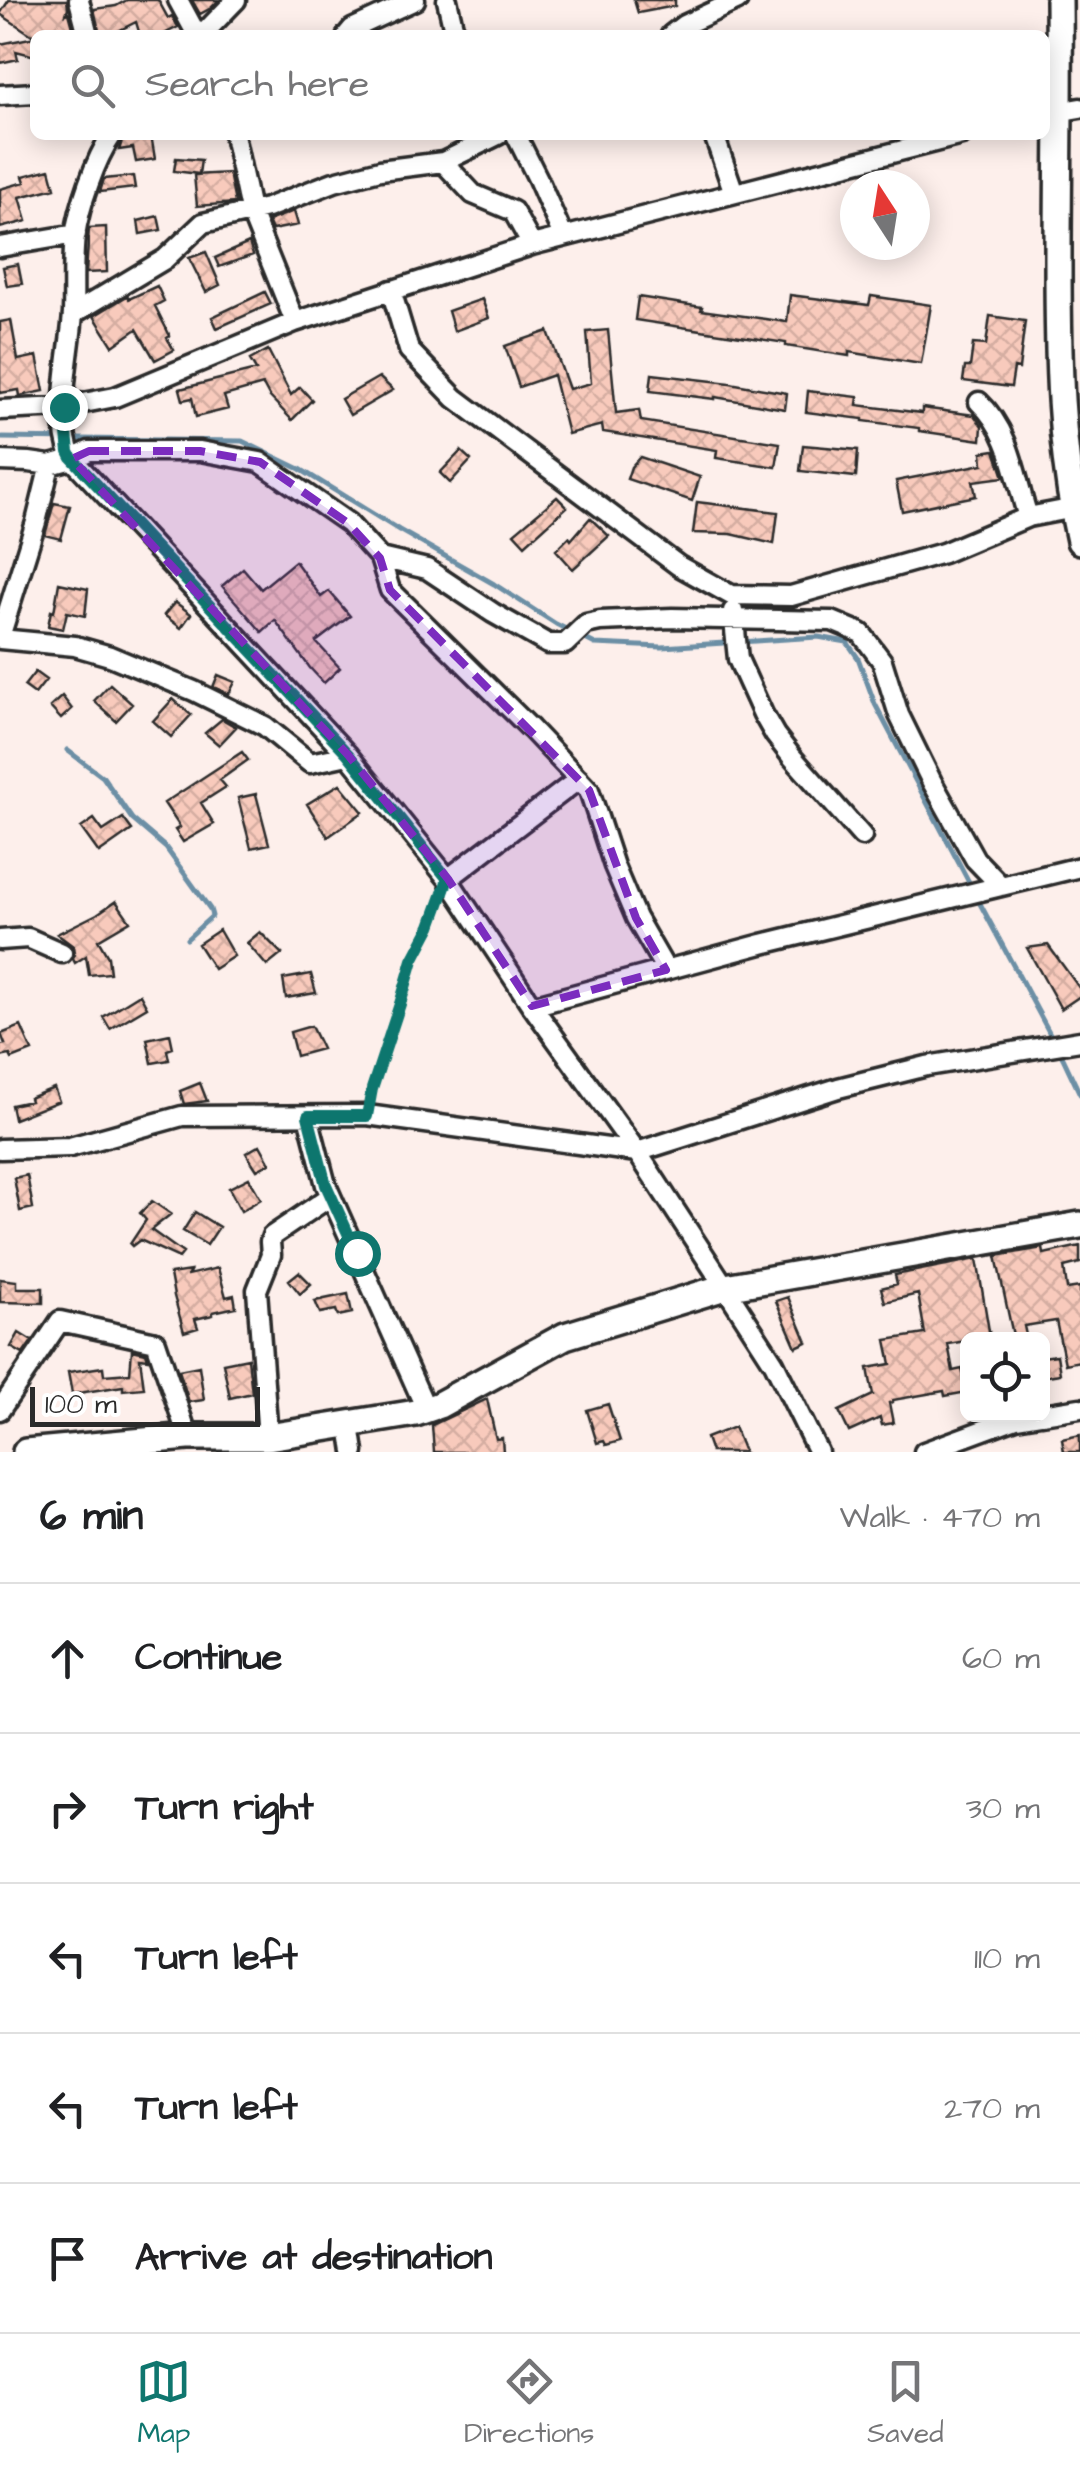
<!DOCTYPE html>
<html lang="en">
<head>
<meta charset="utf-8">
<style>
  body { margin:0; font-family:"Architects Daughter",sans-serif; background:#f2f2f2; color:#202124 }
  .controls { position:absolute; right:30px; bottom:30px; display:grid; overflow:hidden; border-radius:15px; box-shadow:0 5px 25px #0003 }
  .controls button { width:90px; height:90px; display:grid; place-items:center; padding:0; border:0; border-bottom:2px solid #e0e0e0; background:#fff; color:#202124; font:50px sans-serif }
  .compass { position:absolute; left:840px; top:170px; width:90px; height:90px; border-radius:50%; background:#fff; box-shadow:0 5px 25px #0003; rotate:348deg }
  .scale { position:absolute; left:30px; bottom:25px; width:230px; box-sizing:border-box; padding-left:10px; border:5px solid #2b2b2b; border-top:0; font-size:28px; line-height:35px; white-space:nowrap; color:#2b2b2b; -webkit-text-stroke:8px #fff; paint-order:stroke }
  .stop { position:absolute; width:30px; height:30px; margin:-22px; border:8px solid #0f766e; border-radius:50%; background:#fff }
  .stop.end { background:#0f766e; border-color:#fff; box-shadow:0 2px 10px #0008 }
  .list { margin:0; padding:0; list-style:none }
  h2 { display:flex; justify-content:space-between; align-items:center; height:130px; margin:0; padding:0 40px; font-size:42px }
  h2 small { font-size:32px; font-weight:400; color:#757577 }
  .list li { display:grid; grid-template-columns:65px 1fr auto; gap:30px; align-items:center; box-sizing:border-box; height:150px; padding:0 40px; border-top:2px solid #e0e0e0 }
  .list b { display:block; font-size:38px; white-space:nowrap }
  .list em { font-size:32px; font-style:normal; color:#757577 }
  .icon { flex:none; width:55px; height:55px; fill:none; stroke:currentColor; stroke-width:2; stroke-linecap:round; stroke-linejoin:round }
  .map { position:relative; flex:none; width:1080px; height:1452px; overflow:hidden }
  .search { position:absolute; background:#fff; box-shadow:0 5px 25px #0003; left:30px; right:30px; top:30px; height:110px; display:flex; align-items:center; gap:25px; box-sizing:border-box; padding:0 35px; border-radius:15px; color:#757577; font-size:38px }
  .sheet { height:880px; background:#fff }
  nav { display:flex; justify-content:space-around; align-items:center; box-sizing:border-box; height:140px; border-top:2px solid #e0e0e0; background:#fff; font-size:28px; color:#757577 }
  nav a { display:grid; justify-items:center; gap:5px }
  nav .on { color:#0f766e }
  .map>svg:first-child { display:block }
  .lines { fill:none; stroke-linecap:round; stroke-linejoin:round }
  .stream { stroke:#6c8fa5; stroke-width:5 }
  .building { fill:url(#building-cross-hatch); stroke:#2b2b2b; stroke-width:2.5 }
  .street-casing { stroke:#2b2b2b; stroke-width:25 }
  .secondary-casing { stroke:#2b2b2b; stroke-width:32 }
  .path { stroke:#2b2b2b; stroke-width:2.5; stroke-dasharray:10 8; stroke-linecap:butt }
  .street { stroke:#fff; stroke-width:18 }
  .secondary { stroke:#fff; stroke-width:25 }
  .route { stroke:#0f766e; stroke-width:12 }
  .marked { fill:#7b2cbf; fill-opacity:0.2; stroke:#7b2cbf; stroke-width:8; stroke-dasharray:20 12; stroke-linejoin:round }
</style>
</head>
<body>
<div class="map">
<svg width="1080" height="1452" viewBox="0 0 1080 1452">
  <defs>
    <pattern id="building-cross-hatch" width="8" height="8" patternUnits="userSpaceOnUse" patternTransform="scale(2.5)"><rect width="8" height="8" fill="#f8cabc"/><path d="M0 0l8 8M0 8l8-8" fill="none" stroke="#d5aea2"/></pattern>
  </defs>
  <rect width="100%" height="100%" fill="#fdefeb"/>
  <filter id="ink" filterUnits="userSpaceOnUse"><feTurbulence type="fractalNoise" baseFrequency=".01" numOctaves="2"/><feDisplacementMap in="SourceGraphic" scale="20" xChannelSelector="R" yChannelSelector="G"/><feConvolveMatrix kernelMatrix="1 2 1 2 8 2 1 2 1" color-interpolation-filters="sRGB"/></filter>
  <g filter="url(#ink)">
    <g class="lines">
      <!-- stream -->
      <path class="stream" d="M0 438 242 441 300 469 399 530 494 584 556 624 595 644 662 647 818 637 847 642 858 658 875 704 972 888
        M67 750 103 777 132 819 166 848 210 909 212 916 187 939
        M977 898 1063 1058 1080 1094"/>
    </g>
    <!-- building -->
    <path class="building" d="M9 0H67L68 8 66 14 69 13 75 35H66L52 28 50 35H32L0 14Z
      M127 0H158L168 18 172 16 178 27 162 35H140L136 22 114 33 100 35 94 9 116 6Z
      M192 0H219L211 8 200 14Z
      M634 0H675V6L638 13Z
      M35 37V56L16 51 18 59 0 63V44Z
      M124 135H151L155 159 136 162 133 148 119 150Z
      M176 158 201 160 199 174 174 171Z
      M50 169 55 188 20 197 27 221 0 228V189L25 182 23 176Z
      M229 173 235 203 197 206 194 175Z
      M133 176 135 188 100 192 104 179Z
      M294 211 298 225 272 230 268 221Z
      M158 216 161 230 140 234 138 221Z
      M106 227 107 272 86 273 89 228Z
      M249 243 253 255 219 267 215 258Z
      M206 252 220 285 206 292 189 258Z
      M18 264 22 284 7 286 3 267Z
      M157 286 164 301 155 306 170 336 167 338 174 350 155 360 137 329 113 346 94 316 127 296 129 299Z
      M265 292 271 304 217 328 212 317Z
      M790 295 869 305 871 296 931 305 921 364 849 352V356L786 346V343L635 320 638 297 702 307 701 310 787 322Z
      M482 299 489 318 454 331 448 311Z
      M990 316 1025 321 1019 369 1014 368 1011 387 963 381 965 367H970L973 344 986 345Z
      M11 320 18 360 37 356 44 391 20 396 19 390 0 393V322Z
      M608 330 616 413 639 410 641 421 780 443 776 467 716 458 717 450 603 432 602 425 568 434 553 375 519 387 505 346 548 331 569 389 591 383 587 332Z
      M268 350 291 395 300 387 312 400 292 420 269 396 263 385 224 396 228 409 196 417 192 398 183 400 180 389 256 370 250 360Z
      M652 374 730 383 787 393 785 409 715 397V399L650 391Z
      M379 377 393 390 350 415 341 399Z
      M808 391 858 397 857 405 922 413V408L974 415 982 426 981 440 919 431V428L863 421V419L806 412Z
      M803 445 858 450 856 477 800 471Z
      M995 450 1004 477 973 481 976 496 902 511 896 481 983 464 982 452Z
      M461 451 471 460 450 483 440 473Z
      M640 457 700 477 692 501 627 479 631 467Z
      M557 497 567 507 525 545 514 533Z
      M697 502 778 512 774 544 731 534 693 533Z
      M54 503 70 506 61 539 45 535Z
      M590 518 609 536 573 569 556 550 569 537 571 540Z
      M295 561 321 597 329 591 350 616 316 642 340 668 324 683 310 668 275 620 262 632 222 586 243 568 261 589Z
      M59 583 88 589 85 616 67 612 63 629 48 626 51 611 54 612Z
      M175 602 191 614 181 628 164 615Z
      M35 672 46 680 35 694 24 686Z
      M218 675 235 682 229 694 213 687Z
      M110 684 132 704 116 721 94 701Z
      M62 696 72 709 61 719 50 707Z
      M173 699 191 715 171 737 153 721Z
      M222 719 236 727 219 745 205 733Z
      M242 752 248 760 220 780 226 787 201 803 214 824 183 842 175 830 180 827 164 803Z
      M340 784 363 812 328 837 307 804Z
      M256 794 269 844 251 848 238 798Z
      M123 818 132 830 99 853 81 828 94 819 103 831Z
      M116 901 130 921 98 940 108 957 110 973 89 975 86 956 75 963 73 959 74 953 73 946 57 934 97 914Z
      M219 930 234 956 214 969 198 944Z
      M260 932 282 954 267 966 247 943Z
      M1048 945 1080 989V996L1061 1009 1027 948Z
      M311 974 316 993 286 998 283 979Z
      M140 994 147 1007 110 1029 103 1017Z
      M21 1026 32 1051 12 1059 10 1055 0 1057V1045L5 1044 1 1034Z
      M311 1026 322 1049 296 1056 290 1032Z
      M170 1034 173 1048 167 1050 169 1060 152 1063 147 1039Z
      M200 1083 207 1101 184 1104 180 1091Z
      M54 1088 59 1101 14 1119 11 1105 30 1101 29 1098Z
      M260 1145 270 1163 257 1170 246 1153Z
      M27 1175 33 1208 20 1211 14 1178Z
      M249 1178 261 1199 241 1211 229 1188Z
      M152 1201 171 1214 151 1230 183 1253 179 1258 140 1240 132 1246 130 1244 146 1220 140 1213Z
      M195 1212 219 1227 207 1245 183 1231Z
      M1080 1246V1263L1064 1267 1067 1289 1080 1287V1361L1065 1364 1056 1321 1024 1326 1027 1340H1014L996 1256 1043 1248 1044 1254Z
      M977 1259 990 1337 948 1344 953 1371 962 1369 967 1392 945 1396 944 1391 893 1400V1402L889 1403 893 1423 882 1425 880 1418 849 1432 839 1411 873 1395 868 1368 891 1364 886 1340 925 1334 918 1294 885 1302 881 1288 897 1284 895 1275Z
      M218 1268 226 1297 234 1295 236 1307 213 1312V1315L195 1319 198 1328 184 1332 174 1296 170 1274 190 1271 188 1275Z
      M299 1272 311 1284 300 1294 289 1280Z
      M0 1279 17 1281V1288H43V1303L0 1302Z
      M348 1294 352 1313 338 1316 336 1310 320 1313 315 1301Z
      M788 1297 807 1342 796 1347 776 1301Z
      M19 1333 32 1341 23 1354 11 1347Z
      M132 1350 146 1353 148 1359 140 1358 144 1388 123 1390V1386L72 1394 68 1372 103 1367 104 1375 130 1373Z
      M1057 1355 1060 1374 1042 1377V1357Z
      M248 1358 252 1393 230 1398 223 1363Z
      M199 1366 204 1400 189 1402 179 1370Z
      M487 1399 496 1439 502 1438 503 1452H434L432 1425Z
      M608 1404 620 1441 606 1445 604 1441 597 1443 587 1410Z
      M734 1427 744 1452H711L706 1438Z
      M1080 1435V1452H1064L1062 1439Z"/>
    <g class="lines">
      <!-- street casing -->
      <g class="street-casing">
        <path id="street" d="M79 0 88 35
          M178 0 197 35
          M447 0 455 35
          M202 35 236 0
          M347 35 352 29 415 0
          M671 35 684 25 738 0
          M0 95 35 93
          M1045 114 1080 108
          M112 135C95 159 79 207 75 236 72 262 74 288 73 313 70 358 54 416 72 459L348 755 448 879 532 1006 637 1152 725 1287 774 1363 818 1452
          M234 135 250 210 295 322
          M516 135 538 179 563 236
          M714 135 734 193
          M443 162 473 194 513 211 532 245
          M0 247 76 234
          M391 290 409 350 455 398 679 566 731 595 791 596 943 553 1028 517 1080 507
          M73 314 165 259 203 223 267 208 334 182 380 170 443 162 498 135
          M979 402C1011 432 1015 477 1028 517
          M0 410 63 407 115 397 295 322 532 245 962 135
          M0 461 29 462 50 465 72 459 89 451H200L260 462 348 523 380 558 390 590 531 729 589 790 614 866 636 918 666 970
          M380 558 427 569 493 613 548 644H565L586 624 600 621 672 618 832 621 861 633 882 661 899 715 932 782 975 859 1001 886
          M733 611 738 659 763 714 775 735 792 757 862 836
          M0 637 36 522 50 465
          M0 639 75 646 110 656 194 691 265 726 310 763 348 755
          M448 879 579 779
          M0 940 28 938 62 953
          M532 1006 762 944 1080 867
          M308 1116 326 1185 426 1409
          M0 1149 70 1147 182 1116 367 1115 637 1152 838 1088 927 1066 1080 1041
          M0 1410 60 1321 156 1342 188 1437
          M1042 1414 1080 1408
          M350 1425 354 1452
          M268 1437 257 1290 271 1255 270 1242 272 1236 331 1196
          M924 1452 1016 1418 1040 1414"/>
      </g>
      <!-- secondary casing -->
      <g class="secondary-casing">
        <path id="secondary" d="M1059 0C1060 87 1058 173 1058 260 1058 355 1059 449 1080 541
          M26 1452 188 1437H268L416 1413 439 1405 565 1336 725 1287 1080 1225"/>
      </g>
      <!-- path -->
      <path class="path" d="M370 1099 413 960 431 926 441 900"/>
      <!-- street -->
      <use href="#street" class="street"/>
      <!-- secondary -->
      <use href="#secondary" class="secondary"/>
    </g>
  </g>
  <g class="lines" filter="url(#ink)">
    <!-- route -->
    <path class="route" d="M64 407 69 452 72 458 348 754 448 879 431 926 413 960 400 1004 372 1089 367 1116H308L326 1185 357 1253"/>
  </g>
  <!-- marked area -->
  <path class="marked" d="M89 451H200L260 462 348 523 380 558 390 590 589 790 636 918 666 970 532 1006 448 879 348 755 72 459Z"/>
</svg>
<div class="controls">
<button><svg class="icon" aria-label="locate" viewBox="0 0 24 24"><circle cx="12" cy="12" r="6"/><path d="M12 2v4M12 18v4M2 12h4M18 12h4"/></svg></button>
</div>
<svg class="compass" viewBox="-18 -18 36 36"><path d="M0-13l5 13h-10z" fill="#e53935"/><path d="M0 13l5-13h-10z" fill="#757577"/></svg>
<div class="scale">100 m</div>
<div class="stop" style="left:357px;top:1253px"></div>
<div class="stop end" style="left:64px;top:407px"></div>
<div class="search"><svg class="icon" aria-label="search" viewBox="0 0 24 24"><circle cx="10" cy="10" r="6"/><path d="M15 15l6 6"/></svg>Search here</div>
</div>
<section class="sheet">
<h2>6 min<small>Walk · 470 m</small></h2>
<ul class="list">
<li><svg class="icon" aria-label="ahead" viewBox="0 0 24 24"><path d="M12 20V5M6 11l6-6 6 6"/></svg><div><b>Continue</b></div><em>60 m</em></li>
<li><svg class="icon" aria-label="right" viewBox="0 0 24 24"><path d="M7 20v-9h11M14 6l5 5-5 5"/></svg><div><b>Turn right</b></div><em>30 m</em></li>
<li><svg class="icon" aria-label="left" viewBox="0 0 24 24"><path d="M17 20v-9H6M10 6l-5 5 5 5"/></svg><div><b>Turn left</b></div><em>110 m</em></li>
<li><svg class="icon" aria-label="left" viewBox="0 0 24 24"><path d="M17 20v-9H6M10 6l-5 5 5 5"/></svg><div><b>Turn left</b></div><em>270 m</em></li>
<li><svg class="icon" aria-label="arrive" viewBox="0 0 24 24"><path d="M6 21V4h12l-3 4 3 4H6"/></svg><div><b>Arrive at destination</b></div></li>
</ul>
</section>
<nav>
<a class="on"><svg class="icon" aria-label="map" viewBox="0 0 24 24"><path d="M3 6l6-2 6 2 6-2v14l-6 2-6-2-6 2zM9 4v14M15 6v14"/></svg>Map</a>
<a><svg class="icon" aria-label="directions" viewBox="0 0 24 24"><path d="M12 3l9 9-9 9-9-9zM9 14v-3h6M13 9l2 2-2 2"/></svg>Directions</a>
<a><svg class="icon" aria-label="saved" viewBox="0 0 24 24"><path d="M7 4h10v16l-5-4-5 4z"/></svg>Saved</a>
</nav>
</body>
</html>
